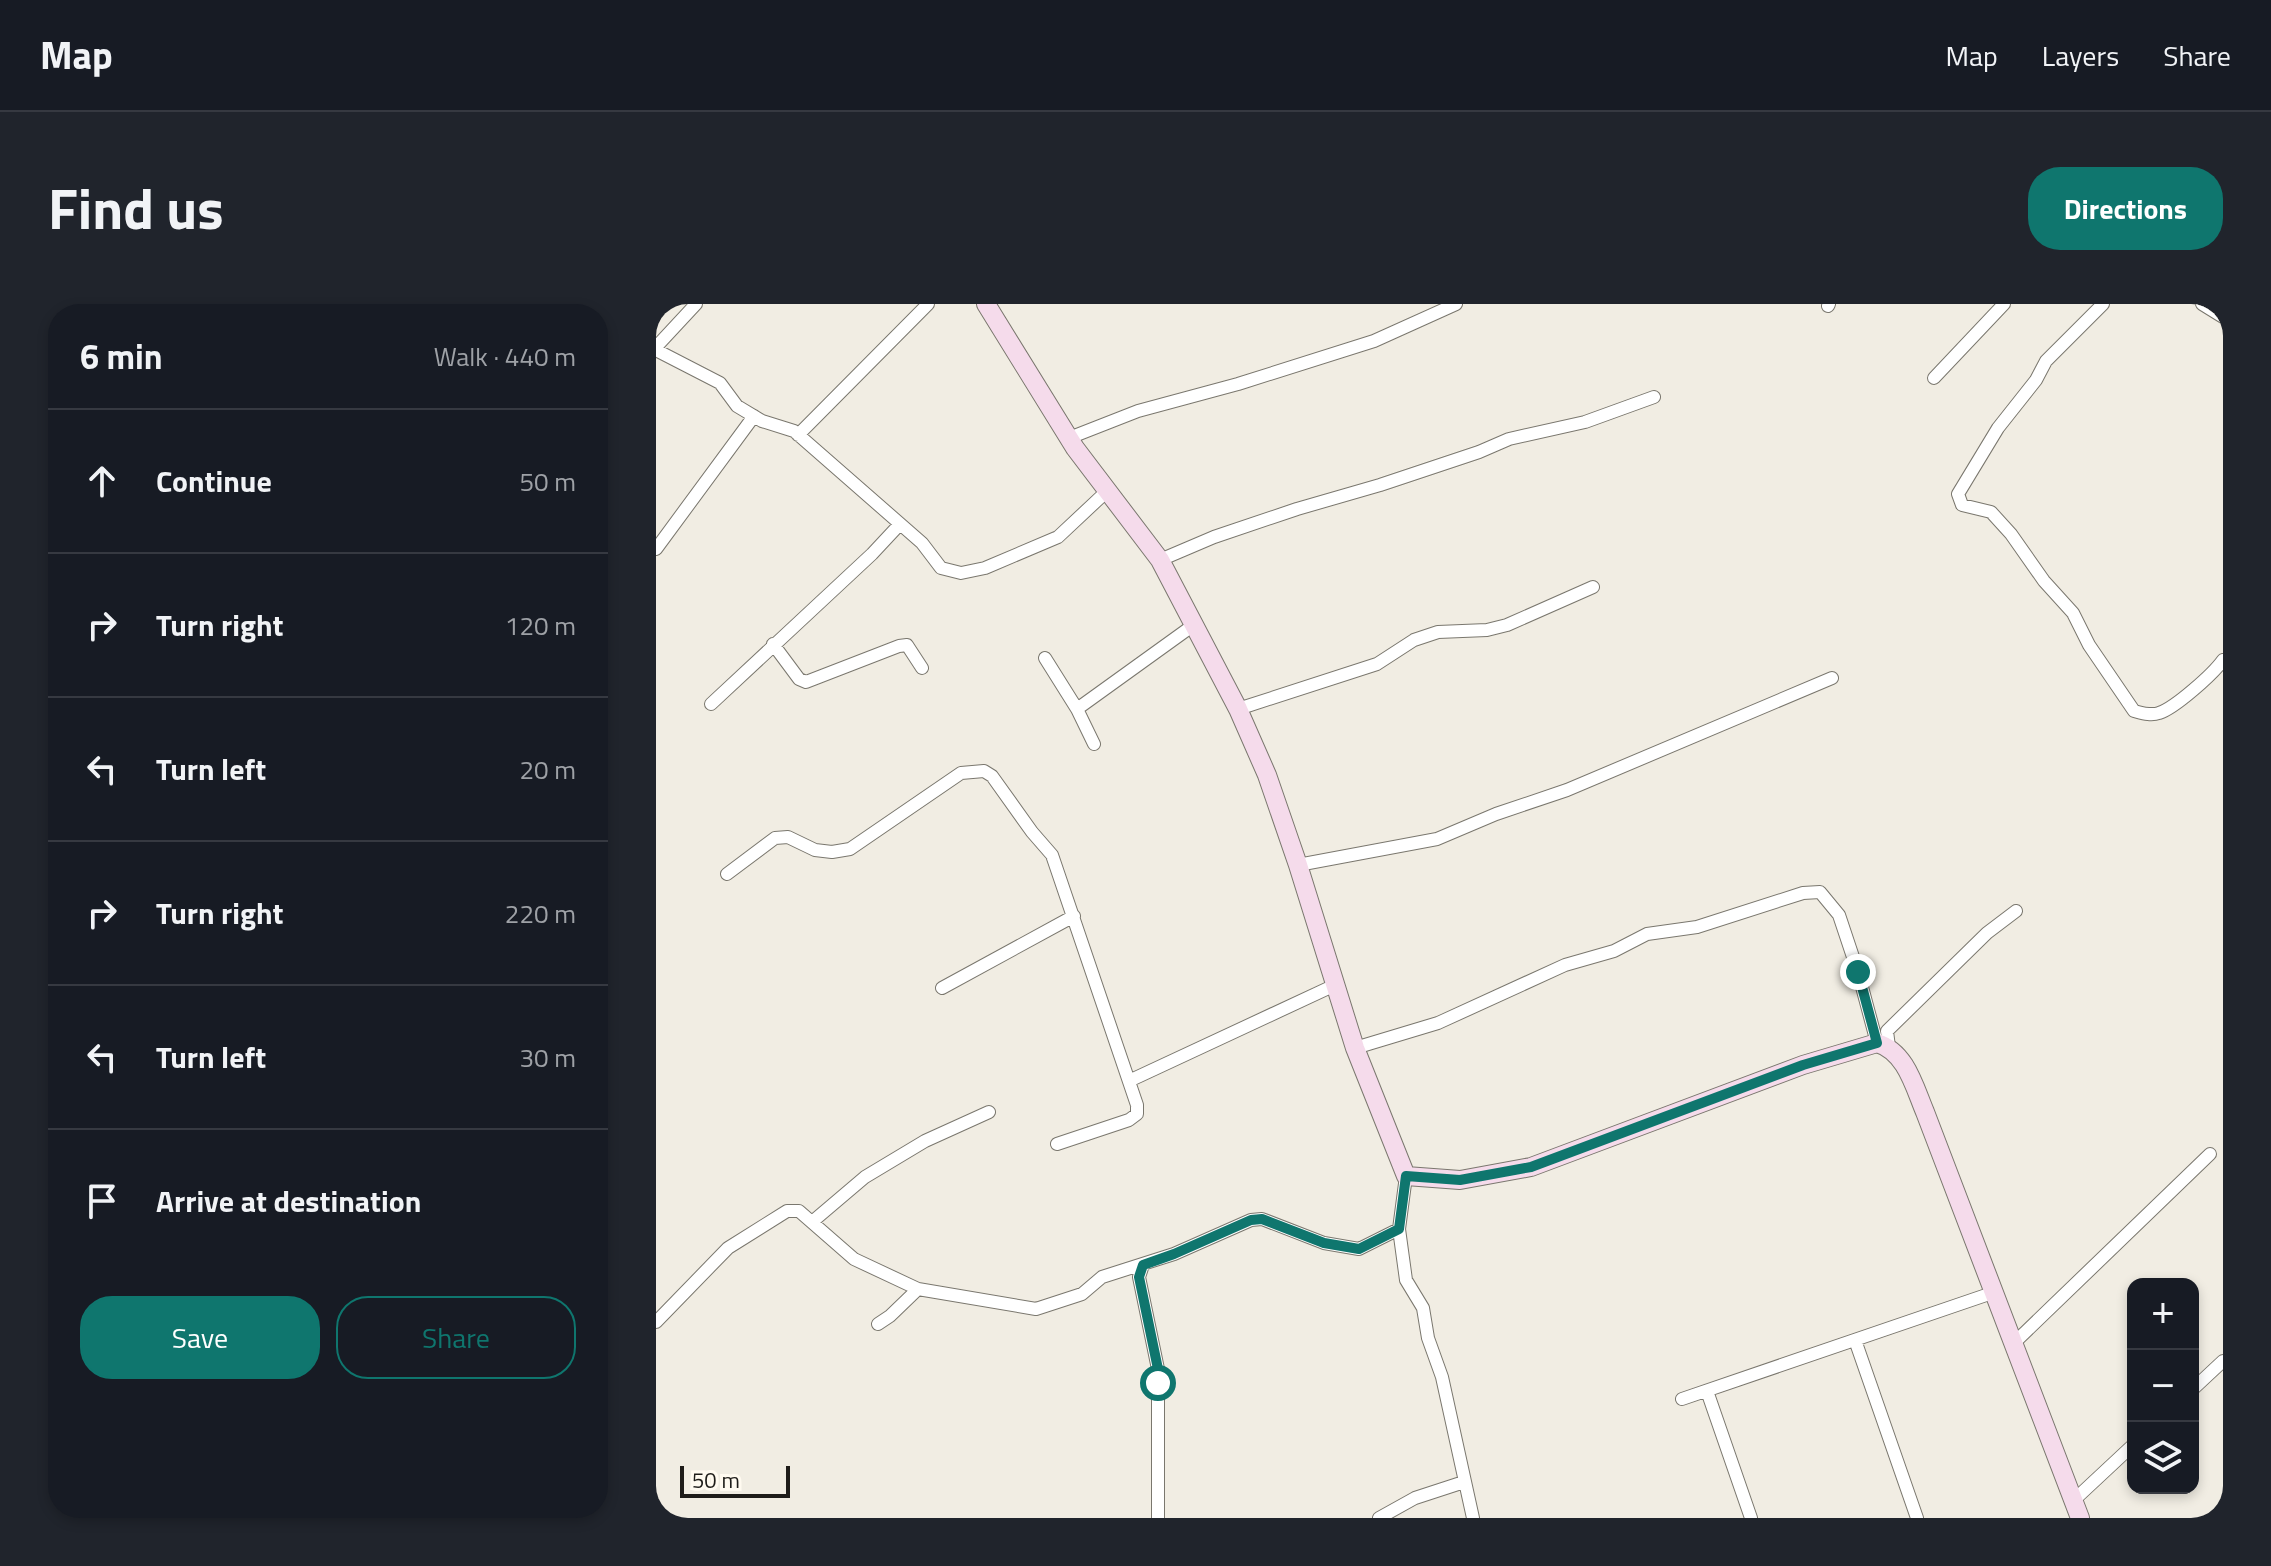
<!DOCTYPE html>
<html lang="en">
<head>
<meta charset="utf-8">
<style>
  body { margin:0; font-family:"Titillium Web",sans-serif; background:#20242c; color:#f1f3f6 }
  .controls { position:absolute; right:24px; bottom:24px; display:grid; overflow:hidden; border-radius:16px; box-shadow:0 4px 12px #0003 }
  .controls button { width:72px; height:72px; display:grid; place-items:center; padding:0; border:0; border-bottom:2px solid #363941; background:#171b24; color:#f1f3f6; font:40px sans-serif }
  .scale { position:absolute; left:24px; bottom:20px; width:110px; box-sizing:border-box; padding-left:8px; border:4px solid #1e1c19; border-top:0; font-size:22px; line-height:28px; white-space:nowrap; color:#1e1c19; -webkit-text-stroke:6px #fffaf0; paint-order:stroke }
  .stop { position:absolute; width:24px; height:24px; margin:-18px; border:6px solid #0f766e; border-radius:50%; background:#fff }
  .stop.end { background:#0f766e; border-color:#fff; box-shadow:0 2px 8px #0008 }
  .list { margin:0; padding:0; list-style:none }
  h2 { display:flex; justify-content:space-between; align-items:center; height:104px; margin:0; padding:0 32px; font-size:34px }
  h2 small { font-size:26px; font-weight:400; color:#9ea1a6 }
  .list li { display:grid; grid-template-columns:52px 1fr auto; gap:24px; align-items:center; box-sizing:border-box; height:144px; padding:0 32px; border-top:2px solid #363941 }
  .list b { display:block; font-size:30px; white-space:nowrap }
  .list em { font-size:26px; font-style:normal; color:#9ea1a6 }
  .actions { display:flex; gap:16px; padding:24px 32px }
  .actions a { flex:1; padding:18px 0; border:2px solid #0f766e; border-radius:32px; text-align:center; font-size:28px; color:#0f766e }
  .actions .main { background:#0f766e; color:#fff }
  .icon { flex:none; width:44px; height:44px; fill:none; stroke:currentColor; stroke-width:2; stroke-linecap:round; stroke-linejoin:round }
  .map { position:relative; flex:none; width:1567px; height:1214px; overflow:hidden; border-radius:32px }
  header { display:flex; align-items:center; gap:48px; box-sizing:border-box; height:112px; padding:0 40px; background:#171b24; border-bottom:2px solid #363941 }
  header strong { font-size:38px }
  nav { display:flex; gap:44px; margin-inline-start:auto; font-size:28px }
  .intro { display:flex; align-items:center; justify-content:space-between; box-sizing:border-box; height:192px; padding:0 48px }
  h1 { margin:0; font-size:56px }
  .button { padding:20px 36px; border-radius:32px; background:#0f766e; color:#fff; font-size:28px; font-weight:700 }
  main { display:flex; gap:48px; padding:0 48px }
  aside { flex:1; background:#171b24; border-radius:32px; box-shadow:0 4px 12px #0003 }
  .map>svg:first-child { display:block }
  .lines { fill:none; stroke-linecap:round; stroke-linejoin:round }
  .street-casing { stroke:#7a776e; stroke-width:14 }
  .secondary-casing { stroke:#7a776e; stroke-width:20 }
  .street { stroke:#fff; stroke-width:12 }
  .secondary { stroke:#f5dbeb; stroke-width:18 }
  .route { stroke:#0f766e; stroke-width:10 }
</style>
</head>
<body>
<header>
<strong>Map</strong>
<nav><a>Map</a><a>Layers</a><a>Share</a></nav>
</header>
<div class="intro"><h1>Find us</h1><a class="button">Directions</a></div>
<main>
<aside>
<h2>6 min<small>Walk · 440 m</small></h2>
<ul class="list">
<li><svg class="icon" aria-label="ahead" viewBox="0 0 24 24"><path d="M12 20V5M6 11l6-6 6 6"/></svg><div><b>Continue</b></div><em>50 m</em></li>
<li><svg class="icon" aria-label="right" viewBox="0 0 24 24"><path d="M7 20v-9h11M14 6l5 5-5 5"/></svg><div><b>Turn right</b></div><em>120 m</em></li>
<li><svg class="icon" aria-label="left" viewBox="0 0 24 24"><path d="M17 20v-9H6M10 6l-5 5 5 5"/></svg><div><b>Turn left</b></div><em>20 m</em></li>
<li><svg class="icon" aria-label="right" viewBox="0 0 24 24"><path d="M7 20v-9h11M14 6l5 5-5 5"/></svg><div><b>Turn right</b></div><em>220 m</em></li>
<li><svg class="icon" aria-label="left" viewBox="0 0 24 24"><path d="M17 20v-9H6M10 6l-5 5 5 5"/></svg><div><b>Turn left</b></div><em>30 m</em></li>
<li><svg class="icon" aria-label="arrive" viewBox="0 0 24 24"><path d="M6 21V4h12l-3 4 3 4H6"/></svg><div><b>Arrive at destination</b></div></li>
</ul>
<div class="actions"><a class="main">Save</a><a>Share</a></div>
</aside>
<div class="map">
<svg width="1567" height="1214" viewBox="0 0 1567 1214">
  <rect width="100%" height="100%" fill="#f1ede3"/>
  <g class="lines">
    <!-- street casing -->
    <g class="street-casing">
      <path id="street" d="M1447 0 1390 57 1380 76 1342 124 1302 190 1306 201 1335 208 1355 230 1388 277 1417 309 1433 341 1478 407C1486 409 1495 412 1503 409 1519 404 1557 370 1567 356
        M1546 0 1567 13
        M1172 2 1173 0
        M0 43 40 0
        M0 46 64 79 81 102 106 117 138 127 266 239 285 264 305 269 329 264 402 233 450 188
        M1278 74 1348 0
        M142 131 272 0
        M413 134 482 107 582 80 718 37 800 0
        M0 245 98 112
        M504 256 558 233 641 205 724 181 823 148 853 135 929 118 998 93
        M117 340 143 375 150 378 243 342 251 341 266 364
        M389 354 421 405 438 440
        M55 400 216 250 244 220
        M421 405 539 320
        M582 405 721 360 758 336 782 328 831 326 851 321 937 283
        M642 561 781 535 840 510 911 486 1176 374
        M71 570 119 534 132 533 159 546 176 548 194 545 305 469 328 467 336 472 376 528 396 551 481 801V810L473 816 401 840
        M286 684 418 612
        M1233 743 1231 727 1331 629 1360 607
        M699 744 782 719 909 661 958 647 991 630 1041 623 1147 589 1164 588 1183 611 1202 668 1221 739
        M475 776 679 681
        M750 872 743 925 750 976 767 1004 772 1034 786 1073 817 1214
        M156 918 209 873 269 837 333 808
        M487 961 483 973 502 1065V1214
        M0 1018 72 944 131 907H143L198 955 262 985 380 1005 426 990 446 973 518 950 595 916 606 915 668 939 703 945 743 925
        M222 1020 234 1012 262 985
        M1199 1036 1261 1214
        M1358 1039 1554 850
        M1537 1085 1567 1057
        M1051 1087 1095 1214
        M1026 1095 1339 988
        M1417 1197 1477 1141
        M723 1214 759 1194 808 1178"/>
    </g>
    <!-- secondary casing -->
    <g class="secondary-casing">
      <path id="secondary" d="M330 0 419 144 504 256 582 405 611 471 642 561 699 744 750 872 804 876 875 863 1147 761 1221 739C1250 748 1258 782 1269 808L1424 1214"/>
    </g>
    <!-- street -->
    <use href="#street" class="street"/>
    <!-- secondary -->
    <use href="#secondary" class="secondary"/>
  </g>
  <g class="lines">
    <!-- route -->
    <path class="route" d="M502 1079V1065L483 973 487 961 518 950 595 916 606 915 668 939 703 945 743 925 750 872 804 876 875 863 1147 761 1221 739 1202 668"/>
  </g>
</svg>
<div class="controls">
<button>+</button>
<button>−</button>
<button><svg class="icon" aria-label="layers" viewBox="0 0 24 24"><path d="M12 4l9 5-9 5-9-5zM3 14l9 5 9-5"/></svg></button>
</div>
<div class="scale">50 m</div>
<div class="stop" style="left:502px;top:1079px"></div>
<div class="stop end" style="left:1202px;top:668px"></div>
</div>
</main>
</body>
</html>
